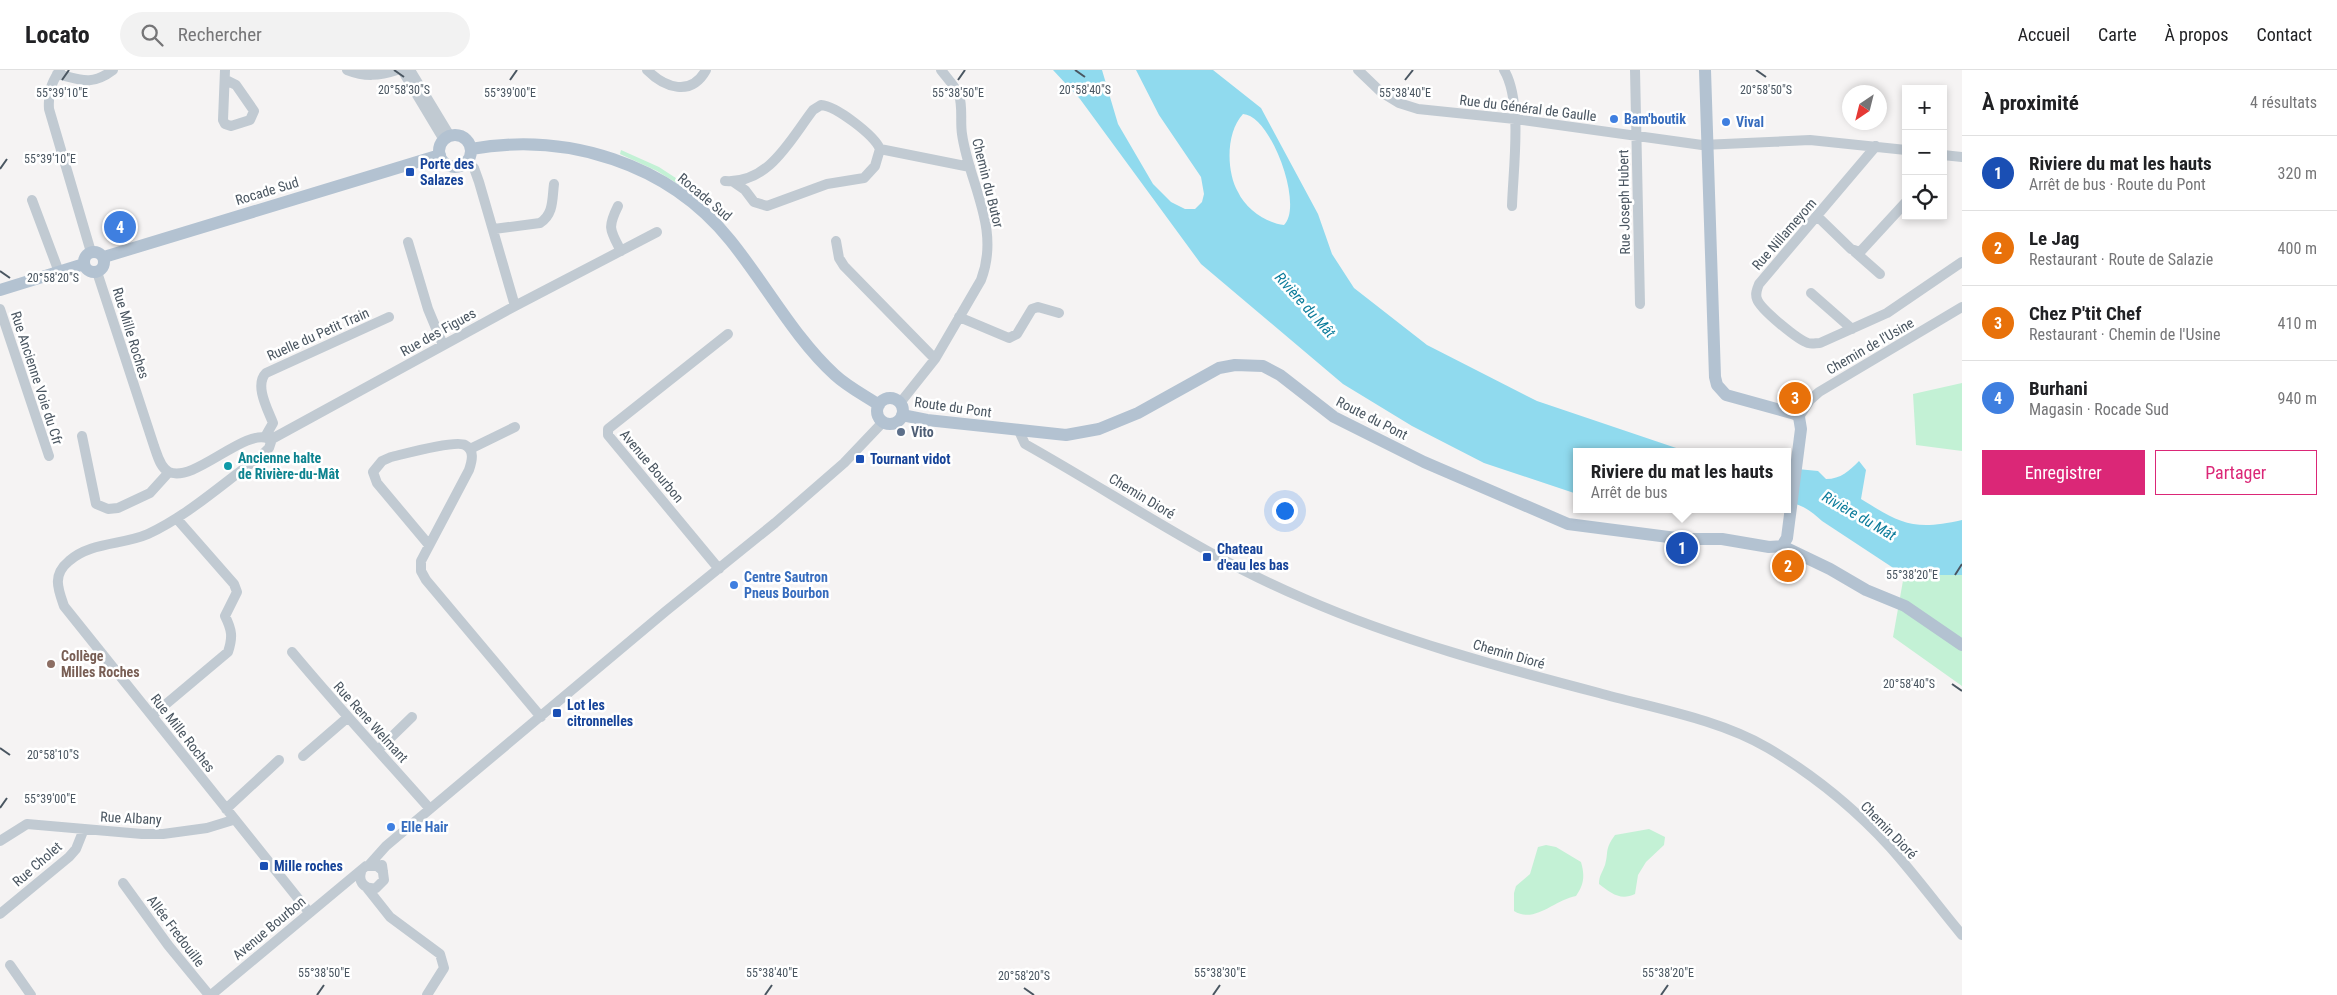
<!DOCTYPE html>
<html lang="fr">
<head>
<meta charset="utf-8">
<style>
  body { margin:0; font-family:"Roboto Condensed",sans-serif; background:#f2f2f2; color:#202124 }
  .controls { position:absolute; right:15px; top:15px; display:grid; overflow:hidden; border-radius:0px; box-shadow:0 2px 8px #0003 }
  .controls button { width:45px; height:45px; display:grid; place-items:center; padding:0; border:0; border-bottom:1px solid #e0e0e0; background:#fff; color:#202124; font:25px sans-serif }
  .compass { position:absolute; left:1842px; top:15px; width:45px; height:45px; border-radius:50%; background:#fff; box-shadow:0 2px 8px #0003; rotate:215deg }
  .you { position:absolute; left:1284px; top:440px; width:18px; height:18px; margin:-12px; border:4px solid #fff; border-radius:50%; background:#1a73e8; box-shadow:0 0 0 8px #1a73e833 }
  .badge { display:grid; place-items:center; width:32px; height:32px; border-radius:50%; background:#db2777; color:#fff; font-size:16px; font-weight:700 }
  .pin { position:absolute; translate:-50% -50%; border:2px solid #fff; box-shadow:0 1px 5px #0006 }
  .popup { position:absolute; left:1573px; top:378px; width:218px; height:65px; box-sizing:border-box; display:grid; place-content:center; border-radius:0px; background:#fff; filter:drop-shadow(0 1px 4px #0005); font-size:16px; white-space:nowrap; color:#757577 }
  .popup b { font-size:19px; color:#202124 }
  .popup::after { content:''; position:absolute; left:50%; top:100%; margin-left:-10px; border:10px solid transparent; border-top-color:#fff }
  .list { margin:0; padding:0; list-style:none }
  h2 { display:flex; justify-content:space-between; align-items:center; height:65px; margin:0; padding:0 20px; font-size:21px }
  h2 small { font-size:16px; font-weight:400; color:#757577 }
  .list li { display:grid; grid-template-columns:32px 1fr auto; gap:15px; align-items:center; box-sizing:border-box; height:75px; padding:0 20px; border-top:1px solid #e0e0e0 }
  .list b { display:block; font-size:19px; white-space:nowrap }
  .list p { margin:0; font-size:16px; white-space:nowrap; color:#757577 }
  .list em { font-size:16px; font-style:normal; color:#757577 }
  .actions { display:flex; gap:10px; padding:15px 20px }
  .actions a { flex:1; padding:11px 0; border:1px solid #db2777; border-radius:0px; text-align:center; font-size:18px; color:#db2777 }
  .actions .main { background:#db2777; color:#fff }
  .icon { flex:none; width:28px; height:28px; fill:none; stroke:currentColor; stroke-width:2; stroke-linecap:round; stroke-linejoin:round }
  .map { position:relative; flex:none; width:1962px; height:925px; overflow:hidden }
  header { display:flex; align-items:center; gap:30px; box-sizing:border-box; height:70px; padding:0 25px; background:#fff; border-bottom:1px solid #e0e0e0 }
  header strong { font-size:24px }
  nav { display:flex; gap:28px; margin-inline-start:auto; font-size:18px }
  .search { width:350px; height:45px; background:#f2f2f2; display:flex; align-items:center; gap:12px; box-sizing:border-box; padding:0 18px; border-radius:28px; color:#757577; font-size:19px }
  main { display:flex }
  aside { flex:1; background:#fff }
  .map>svg:first-child { display:block }
  .green { fill:#c3f1d5 }
  .water { fill:#90daee; fill-rule:evenodd }
  .lines { fill:none; stroke-linecap:round; stroke-linejoin:round }
  .minor { stroke:#c1cad2; stroke-width:10 }
  .major { stroke:#b3c2d1; stroke-width:12 }
  .ticks { fill:none; stroke:#4a5661; stroke-width:2 }
  .shop-dot { fill:#3f7fe0; stroke:#fff; stroke-width:2 }
  .transit-dot { fill:#1a4fb4; stroke:#fff; stroke-width:2 }
  .service-dot { fill:#5c6f8a; stroke:#fff; stroke-width:2 }
  .culture-dot { fill:#0f9aa8; stroke:#fff; stroke-width:2 }
  .education-dot { fill:#8d6e63; stroke:#fff; stroke-width:2 }
  .labels { text-anchor:middle; stroke-width:5; stroke-linejoin:round; paint-order:stroke }
  .street-label { font-size:14px; fill:#4a5661; stroke:#fff }
  .shop-label { font-size:14px; font-weight:bold; fill:#366cbe; stroke:#fff; text-anchor:start }
  .transit-label { font-size:14px; font-weight:bold; fill:#164399; stroke:#fff; text-anchor:start }
  .service-label { font-size:14px; font-weight:bold; fill:#4e5e75; stroke:#fff; text-anchor:start }
  .culture-label { font-size:14px; font-weight:bold; fill:#0d838f; stroke:#fff; text-anchor:start }
  .education-label { font-size:14px; font-weight:bold; fill:#785e54; stroke:#fff; text-anchor:start }
  .water-label { font-size:15px; font-style:italic; fill:#0c7c9b; stroke:#fff }
  .ticks-label { font-size:12px; text-anchor:middle; fill:#4a5661; stroke:#fff; stroke-width:5; stroke-linejoin:round; paint-order:stroke }
</style>
</head>
<body>
<header>
<strong>Locato</strong>
<div class="search"><svg class="icon" aria-label="search" viewBox="0 0 24 24"><circle cx="10" cy="10" r="6"/><path d="M15 15l6 6"/></svg>Rechercher</div>
<nav><a>Accueil</a><a>Carte</a><a>À propos</a><a>Contact</a></nav>
</header>
<main>
<div class="map">
<svg width="1962" height="925" viewBox="0 0 1962 925">
  <rect width="100%" height="100%" fill="#f5f3f3"/>
  <!-- green -->
  <path class="green" d="M621 80 659 97 691 118V122L657 101 620 84Z
    M1962 313V381L1916 375 1913 324Z
    M1904 505H1962V616L1893 567Z
    M1649 759 1665 767 1664 775 1646 792 1638 805 1635 824C1620 831 1611 823 1599 814 1599 806 1602 803 1605 795 1609 782 1604 780 1615 765Z
    M1546 775 1556 777 1581 792C1585 806 1584 814 1576 826 1554 830 1535 854 1514 841V823L1516 816 1530 804 1538 777Z"/>
  <!-- water -->
  <path class="water" d="M1053 0H1102L1118 54 1153 114 1171 132 1185 139H1195L1202 132 1204 124 1201 107 1159 45 1136 0H1213L1261 38 1318 144 1332 184 1354 218 1427 275 1537 331 1688 382H1577V424L1484 393 1412 356 1343 314 1201 194 1080 29ZM1243 44C1271 45 1304 136 1284 155 1266 153 1246 139 1238 122 1226 101 1226 62 1243 44Z
    M1859 391 1866 400 1861 429C1901 454 1914 461 1962 450V505H1904L1822 451C1811 441 1802 434 1787 432V398L1818 401 1826 409C1841 409 1849 401 1859 391Z"/>
  <g class="lines">
    <!-- minor -->
    <path class="minor" d="M60 0C51 13 48 23 49 39L91 182
      M225 0 223 50 225 54 231 56 250 50 254 41 236 15 226 10
      M347 0C365 7 379 6 397 0
      M402 0 444 70
      M410 0 450 66
      M647 0C665 18 691 27 706 0
      M1358 0 1381 22 1399 33 1418 39 1515 49 1702 75 1810 70 1906 80
      M1504 0C1523 32 1513 99 1512 136
      M1635 0 1640 234
      M57 4C81 10 92 16 113 0
      M1876 76 1759 214C1757 219 1755 224 1757 229 1760 239 1798 270 1808 273 1812 274 1816 273 1820 273L1887 243 1962 192
      M880 79 970 97
      M1943 85 1962 87
      M467 92 474 98 479 112 515 236
      M725 111C769 114 790 70 813 40L821 35C836 36 874 65 880 79L875 96 864 108 827 114 767 136 754 132 745 120 732 111
      M32 130 59 202
      M618 136C607 158 610 160 621 181
      M1817 146 1851 179 1860 182 1906 132
      M494 159 540 153C554 144 552 129 554 114
      M836 171 839 188 844 196 935 289
      M408 172 428 239 443 275
      M1855 182 1880 204
      M97 202 154 376C157 384 160 398 169 402 195 413 245 357 269 369L271 372 269 378 261 386C224 412 189 445 148 464 123 475 90 472 69 491 52 505 58 519 64 536L309 842
      M1811 223 1852 259
      M0 239 49 386
      M959 247 1009 268 1017 264 1032 239 1038 237 1059 243
      M900 333 935 289 981 210C1001 158 969 114 962 64 960 51 963 37 959 25 955 16 947 8 941 0
      M1799 347 1810 330 1819 322 1962 237
      M1019 361 1025 374C1118 426 1207 488 1305 529 1399 570 1499 597 1599 623 1653 638 1719 649 1768 678 1812 704 1856 740 1890 777 1915 805 1938 836 1962 865
      M82 366 96 434 108 439 118 438 150 423 169 402
      M265 367 273 353C268 340 254 315 266 303L389 247
      M270 370 515 236 657 162
      M470 379 515 357
      M429 475 377 413 373 402 382 391 391 387C404 384 455 370 465 375 475 380 472 391 469 400L421 491V501L426 510 541 647
      M719 499 608 365V359L728 264
      M292 582C337 636 384 687 430 739
      M153 645 228 582C233 567 232 560 225 546L237 522 234 514 177 449
      M378 680 412 647
      M303 686 347 648
      M226 739 279 690
      M0 771 27 754 142 764H163L207 758 233 750
      M369 795 386 776 430 739 666 541 775 453 844 393 883 352
      M361 802C358 812 365 820 376 818L384 810 382 795
      M123 813 168 875 209 925
      M367 818 390 847 440 884 444 898 427 925
      M0 844 69 787 76 779 84 759
      M10 895 31 925
      M211 925 366 796H377L383 801"/>
    <!-- major -->
    <path class="major" d="M1705 0 1715 307 1717 315 1726 325 1795 344 1799 347 1801 359 1787 468 1782 476
      M439 81a16 16 0 1 1 32 0a16 16 0 1 1-32 0Z
      M471 79C567 62 668 93 730 170 765 213 795 269 835 305 848 317 864 325 879 335
      M84 192a10 10 0 1 1 20 0a10 10 0 1 1-20 0Z
      M104 187 440 85
      M0 220 84 194
      M877 341a13 13 0 1 1 26 0a13 13 0 1 1-26 0Z
      M902 345 927 350 1066 365 1099 359 1138 343 1219 298 1235 295 1263 296 1280 305 1334 347 1424 392 1568 454 1684 469H1722L1769 477 1782 476
      M1782 476 1830 499 1866 520 1905 536 1962 575"/>
  </g>
  <!-- ticks -->
  <path class="ticks" d="M394 0 404 7M1075 0 1085 7M1756 0 1766 7M62 10 69 0M510 10 517 0M958 10 965 0M1405 10 1413 0M0 99 7 89M0 201 10 208M1955 505 1962 494M1952 614 1962 621M0 678 10 685M0 738 7 728M1024 918 1034 925M317 925 324 915M765 925 772 915M1213 925 1220 915M1661 925 1668 915"/>
  <!-- markers -->
  <g class="shop-dot">
    <circle cx="1614" cy="49" r="5"/>
    <circle cx="1726" cy="52" r="5"/>
    <circle cx="734" cy="515" r="5"/>
    <circle cx="391" cy="757" r="5"/>
  </g>
  <g class="transit-dot">
    <rect x="405" y="97" width="10" height="10" rx="2.5"/>
    <rect x="855" y="384" width="10" height="10" rx="2.5"/>
    <rect x="1202" y="482" width="10" height="10" rx="2.5"/>
    <rect x="552" y="638" width="10" height="10" rx="2.5"/>
    <rect x="259" y="791" width="10" height="10" rx="2.5"/>
  </g>
  <circle class="service-dot" cx="901" cy="362" r="5"/>
  <circle class="culture-dot" cx="228" cy="396" r="5"/>
  <circle class="education-dot" cx="51" cy="594" r="5"/>
  <g class="labels">
    <!-- street labels -->
    <g class="street-label">
      <text transform="translate(1528 38) rotate(7)" y="5">Rue du Général de Gaulle</text>
      <text transform="translate(988 113) rotate(76)" y="5">Chemin du Butor</text>
      <text transform="translate(267 121) rotate(-17)" y="5">Rocade Sud</text>
      <text transform="translate(705 127) rotate(40)" y="5">Rocade Sud</text>
      <text transform="translate(1624 132) rotate(-91)" y="5">Rue Joseph Hubert</text>
      <text transform="translate(1784 164) rotate(-49)" y="5">Rue Nillameyom</text>
      <text transform="translate(438 262) rotate(-29)" y="5">Rue des Figues</text>
      <text transform="translate(131 263) rotate(73)" y="5">Rue Mille Roches</text>
      <text transform="translate(318 264) rotate(-24)" y="5">Ruelle du Petit Train</text>
      <text transform="translate(1870 276) rotate(-30)" y="5">Chemin de l'Usine</text>
      <text transform="translate(37 308) rotate(72)" y="5">Rue Ancienne Voie du Cfr</text>
      <text transform="translate(953 337) rotate(8)" y="5">Route du Pont</text>
      <text transform="translate(1372 348) rotate(27)" y="5">Route du Pont</text>
      <text transform="translate(652 396) rotate(50)" y="5">Avenue Bourbon</text>
      <text transform="translate(1142 426) rotate(31)" y="5">Chemin Dioré</text>
      <text transform="translate(1509 584) rotate(16)" y="5">Chemin Dioré</text>
      <text transform="translate(371 652) rotate(48)" y="5">Rue Rene Welmant</text>
      <text transform="translate(183 663) rotate(52)" y="5">Rue Mille Roches</text>
      <text transform="translate(131 748) rotate(3)" y="5">Rue Albany</text>
      <text transform="translate(1889 760) rotate(46)" y="5">Chemin Dioré</text>
      <text transform="translate(37 794) rotate(-41)" y="5">Rue Cholet</text>
      <text transform="translate(269 858) rotate(-40)" y="5">Avenue Bourbon</text>
      <text transform="translate(176 861) rotate(53)" y="5">Allée Fredouille</text>
    </g>
    <!-- shop labels -->
    <g class="shop-label">
      <text x="1624" y="54">Bam'boutik</text>
      <text x="1736" y="57">Vival</text>
      <text x="744" y="512">Centre Sautron<tspan x="744" dy="16">Pneus Bourbon</tspan></text>
      <text x="401" y="762">Elle Hair</text>
    </g>
    <!-- transit labels -->
    <g class="transit-label">
      <text x="420" y="99">Porte des<tspan x="420" dy="16">Salazes</tspan></text>
      <text x="870" y="394">Tournant vidot</text>
      <text x="1217" y="484">Chateau<tspan x="1217" dy="16">d'eau les bas</tspan></text>
      <text x="567" y="640">Lot les<tspan x="567" dy="16">citronnelles</tspan></text>
      <text x="274" y="801">Mille roches</text>
    </g>
    <!-- service labels -->
    <g class="service-label">
      <text x="911" y="367">Vito</text>
    </g>
    <!-- culture labels -->
    <g class="culture-label">
      <text x="238" y="393">Ancienne halte<tspan x="238" dy="16">de Rivière-du-Mât</tspan></text>
    </g>
    <!-- education labels -->
    <g class="education-label">
      <text x="61" y="591">Collège<tspan x="61" dy="16">Milles Roches</tspan></text>
    </g>
    <!-- water labels -->
    <g class="water-label">
      <text transform="translate(1305 235) rotate(48)" y="5">Rivière du Mât</text>
      <text transform="translate(1859 446) rotate(30)" y="5">Rivière du Mât</text>
    </g>
  </g>
  <g class="ticks-label">
    <text x="404" y="24">20°58'30"S</text>
    <text x="1085" y="24">20°58'40"S</text>
    <text x="1766" y="24">20°58'50"S</text>
    <text x="62" y="27">55°39'10"E</text>
    <text x="510" y="27">55°39'00"E</text>
    <text x="958" y="27">55°38'50"E</text>
    <text x="1405" y="27">55°38'40"E</text>
    <text x="50" y="93">55°39'10"E</text>
    <text x="53" y="212">20°58'20"S</text>
    <text x="1912" y="509">55°38'20"E</text>
    <text x="1909" y="618">20°58'40"S</text>
    <text x="53" y="689">20°58'10"S</text>
    <text x="50" y="733">55°39'00"E</text>
    <text x="324" y="907">55°38'50"E</text>
    <text x="772" y="907">55°38'40"E</text>
    <text x="1220" y="907">55°38'30"E</text>
    <text x="1668" y="907">55°38'20"E</text>
    <text x="1024" y="910">20°58'20"S</text>
  </g>
</svg>
<div class="controls">
<button>+</button>
<button>−</button>
<button><svg class="icon" aria-label="locate" viewBox="0 0 24 24"><circle cx="12" cy="12" r="6"/><path d="M12 2v4M12 18v4M2 12h4M18 12h4"/></svg></button>
</div>
<svg class="compass" viewBox="-18 -18 36 36"><path d="M0-13l5 13h-10z" fill="#e53935"/><path d="M0 13l5-13h-10z" fill="#757577"/></svg>
<div class="you"></div>
<div class="pin badge" style="left:1682px;top:478px;background:#1a4fb4">1</div>
<div class="popup"><b>Riviere du mat les hauts</b>Arrêt de bus</div>
<div class="pin badge" style="left:1788px;top:496px;background:#e8710a">2</div>
<div class="pin badge" style="left:1795px;top:328px;background:#e8710a">3</div>
<div class="pin badge" style="left:120px;top:157px;background:#3f7fe0">4</div>
</div>
<aside>
<h2>À proximité<small>4 résultats</small></h2>
<ul class="list">
<li><span class="badge" style="background:#1a4fb4">1</span><div><b>Riviere du mat les hauts</b><p>Arrêt de bus · Route du Pont</p></div><em>320 m</em></li>
<li><span class="badge" style="background:#e8710a">2</span><div><b>Le Jag</b><p>Restaurant · Route de Salazie</p></div><em>400 m</em></li>
<li><span class="badge" style="background:#e8710a">3</span><div><b>Chez P'tit Chef</b><p>Restaurant · Chemin de l'Usine</p></div><em>410 m</em></li>
<li><span class="badge" style="background:#3f7fe0">4</span><div><b>Burhani</b><p>Magasin · Rocade Sud</p></div><em>940 m</em></li>
</ul>
<div class="actions"><a class="main">Enregistrer</a><a>Partager</a></div>
</aside>
</main>
</body>
</html>
